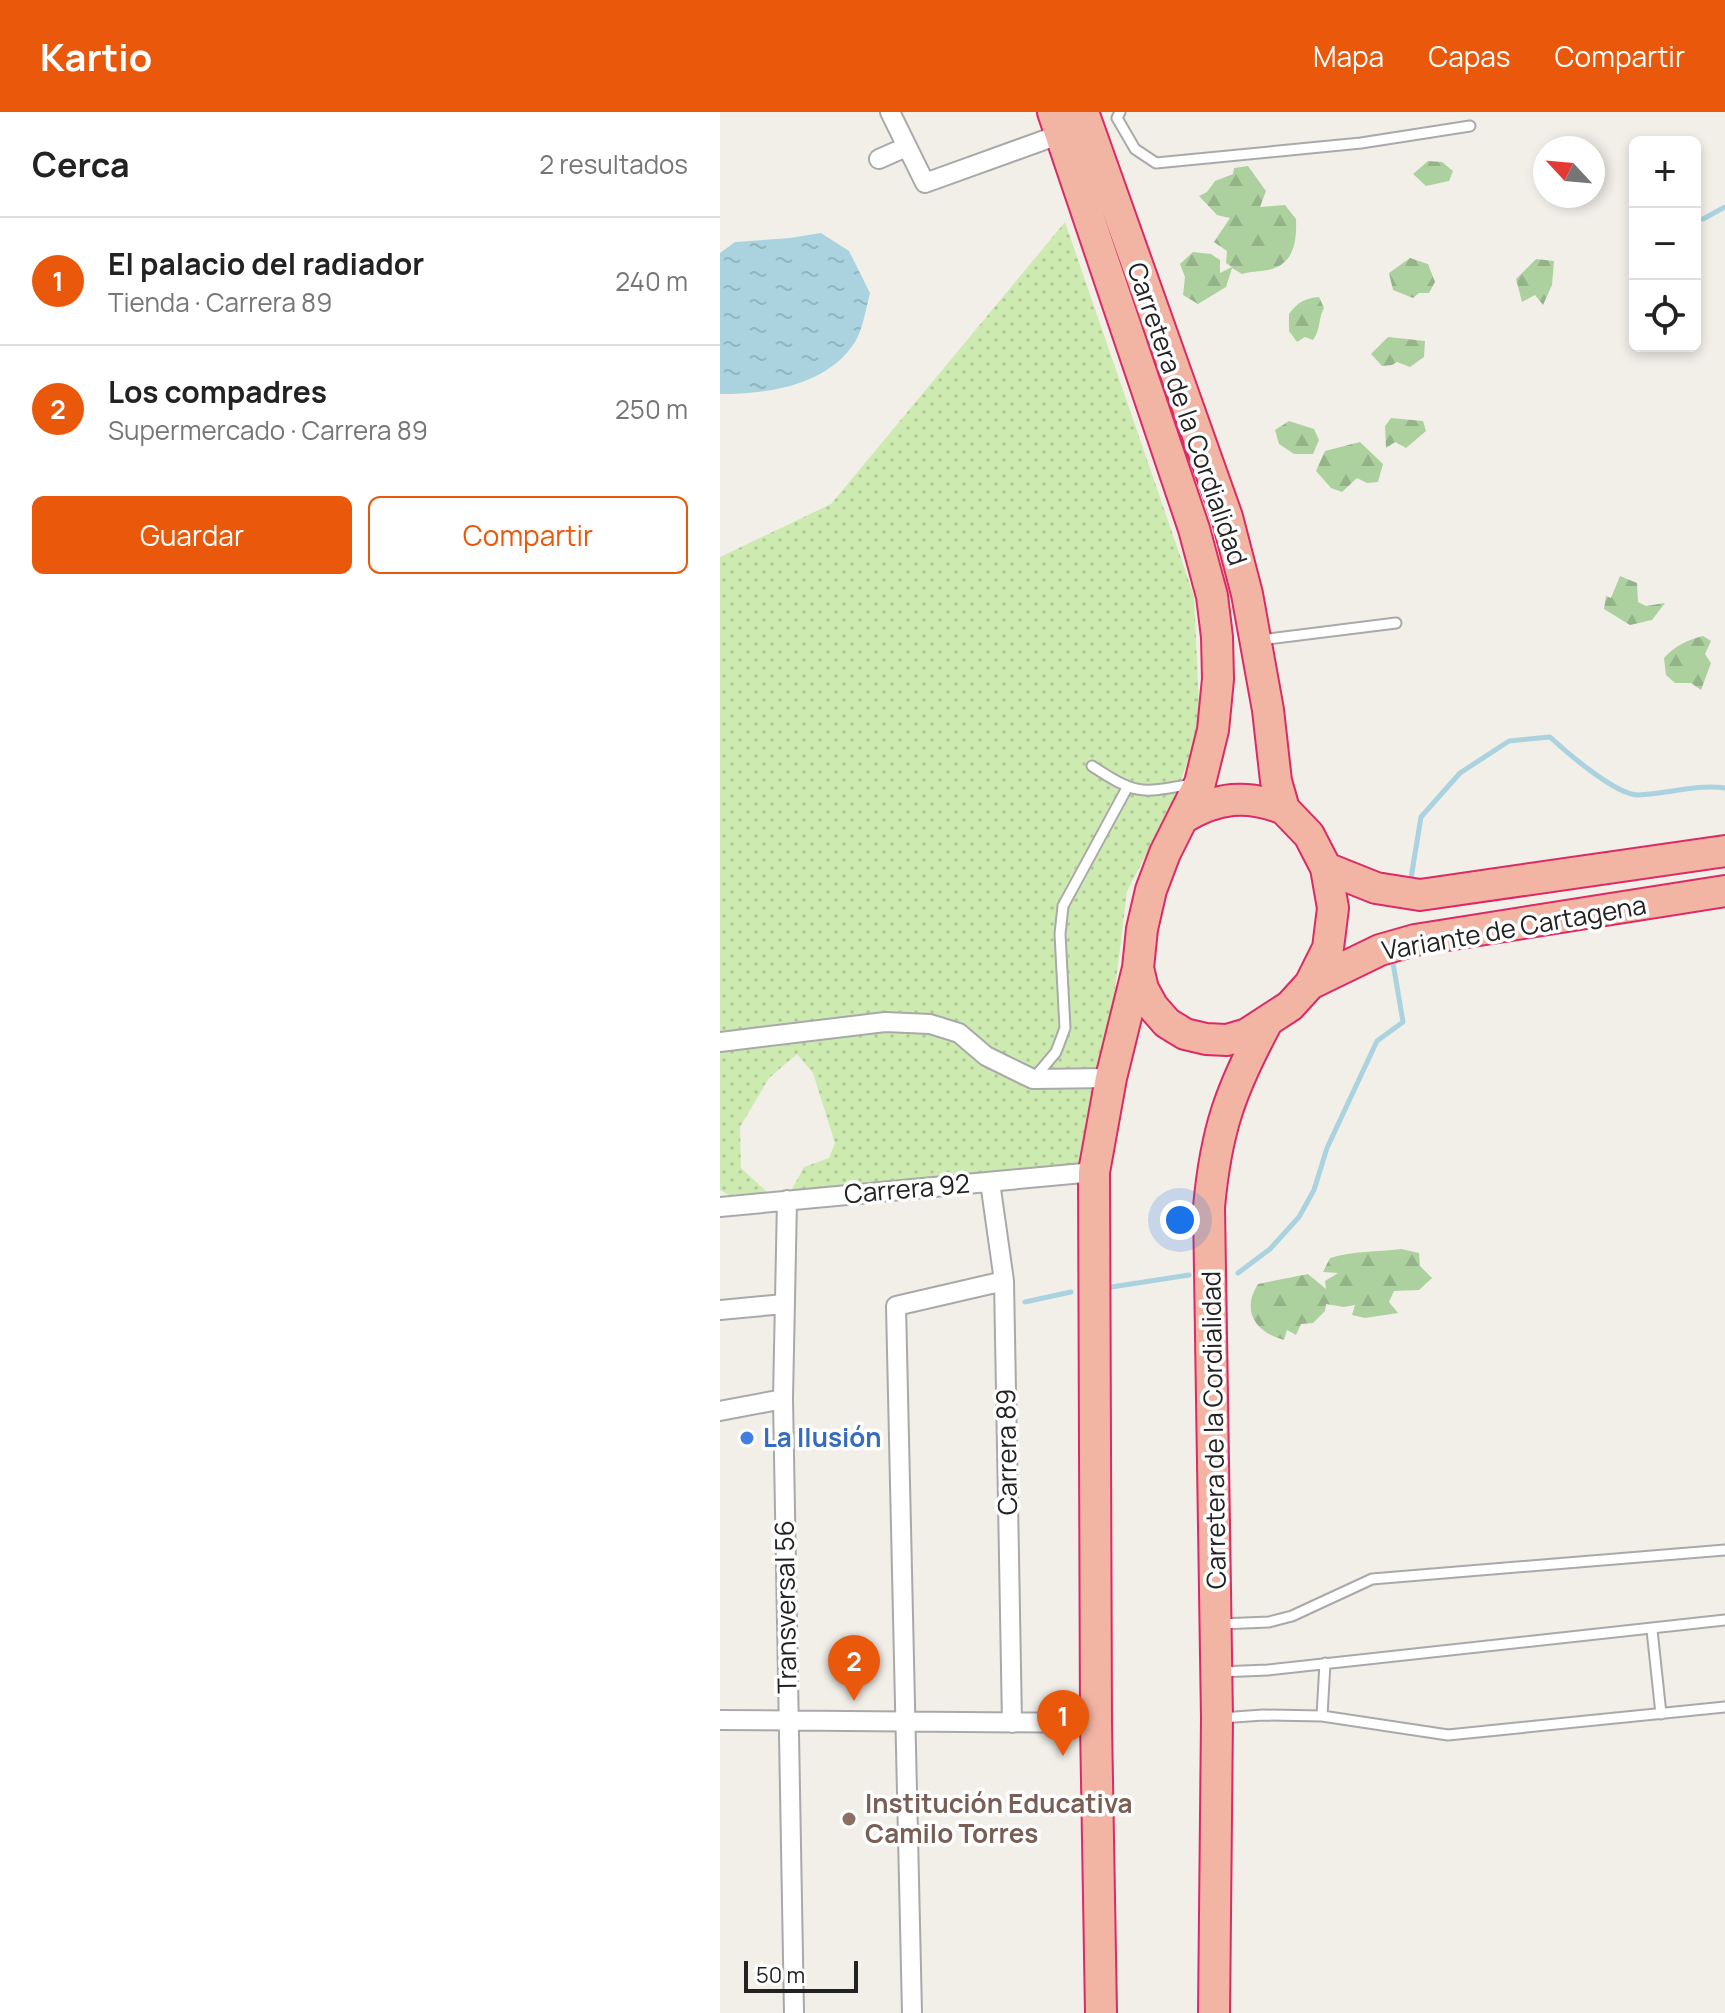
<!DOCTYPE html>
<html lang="es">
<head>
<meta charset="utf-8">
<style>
  body { margin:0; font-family:Manrope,sans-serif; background:#f2f2f2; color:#222 }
  .controls { position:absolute; right:24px; top:24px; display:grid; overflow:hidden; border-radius:12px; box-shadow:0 4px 12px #0003 }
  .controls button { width:72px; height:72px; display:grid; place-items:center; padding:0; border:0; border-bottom:2px solid #e0e0e0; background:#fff; color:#222; font:40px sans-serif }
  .compass { position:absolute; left:813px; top:24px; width:72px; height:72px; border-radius:50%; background:#fff; box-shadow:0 4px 12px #0003; rotate:296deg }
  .scale { position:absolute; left:24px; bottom:20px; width:114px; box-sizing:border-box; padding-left:8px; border:4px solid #222; border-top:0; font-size:22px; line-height:28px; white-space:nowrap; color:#222; -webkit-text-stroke:6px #fff; paint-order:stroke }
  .you { position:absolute; left:460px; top:1108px; width:28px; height:28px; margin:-20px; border:6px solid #fff; border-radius:50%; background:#1a73e8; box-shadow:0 0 0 12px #1a73e833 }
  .badge { display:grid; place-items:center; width:52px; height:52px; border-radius:50%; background:#ea580c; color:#fff; font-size:26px; font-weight:700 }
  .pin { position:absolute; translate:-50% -66px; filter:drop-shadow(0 2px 4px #0008) }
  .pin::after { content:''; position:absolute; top:42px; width:28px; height:24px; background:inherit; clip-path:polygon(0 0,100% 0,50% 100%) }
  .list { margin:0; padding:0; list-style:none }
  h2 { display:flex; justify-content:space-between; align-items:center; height:104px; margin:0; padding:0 32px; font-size:34px }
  h2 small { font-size:26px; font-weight:400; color:#767676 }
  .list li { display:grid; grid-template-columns:52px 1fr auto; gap:24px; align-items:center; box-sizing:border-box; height:128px; padding:0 32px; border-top:2px solid #e0e0e0 }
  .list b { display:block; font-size:30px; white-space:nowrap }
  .list p { margin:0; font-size:26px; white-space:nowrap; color:#767676 }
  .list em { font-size:26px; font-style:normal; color:#767676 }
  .actions { display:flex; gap:16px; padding:24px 32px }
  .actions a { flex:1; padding:18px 0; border:2px solid #ea580c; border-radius:12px; text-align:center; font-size:28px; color:#ea580c }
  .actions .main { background:#ea580c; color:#fff }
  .icon { flex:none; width:44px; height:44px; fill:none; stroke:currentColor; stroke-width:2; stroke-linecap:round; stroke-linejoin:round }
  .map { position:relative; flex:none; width:1005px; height:1901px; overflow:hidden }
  header { display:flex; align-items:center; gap:48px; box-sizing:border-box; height:112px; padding:0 40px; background:#ea580c; color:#fff }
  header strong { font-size:38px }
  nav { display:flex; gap:44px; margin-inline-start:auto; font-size:28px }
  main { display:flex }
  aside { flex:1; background:#fff }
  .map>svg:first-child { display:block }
  .grass { fill:url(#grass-dots) }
  .forest { fill:url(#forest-firs) }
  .water { fill:url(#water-ripples) }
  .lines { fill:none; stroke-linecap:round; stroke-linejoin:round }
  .stream { stroke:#aad3df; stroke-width:5 }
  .service-casing { stroke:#a9a9a9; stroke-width:13 }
  .minor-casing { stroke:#a9a9a9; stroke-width:22 }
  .trunk-casing { stroke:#dc2a67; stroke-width:34 }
  .service { stroke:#fff; stroke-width:9 }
  .minor { stroke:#fff; stroke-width:18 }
  .trunk { stroke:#f2b4a3; stroke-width:30 }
  .shop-dot { fill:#3f7fe0; stroke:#fff; stroke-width:3 }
  .education-dot { fill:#8d6e63; stroke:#fff; stroke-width:3 }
  .labels { text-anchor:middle; stroke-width:7; stroke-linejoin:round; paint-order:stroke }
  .street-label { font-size:26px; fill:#222; stroke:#fff }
  .shop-label { font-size:26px; font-weight:bold; fill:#366cbe; stroke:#fff; text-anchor:start }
  .education-label { font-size:26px; font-weight:bold; fill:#785e54; stroke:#fff; text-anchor:start }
</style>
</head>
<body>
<header>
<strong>Kartio</strong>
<nav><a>Mapa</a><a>Capas</a><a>Compartir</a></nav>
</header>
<main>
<aside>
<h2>Cerca<small>2 resultados</small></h2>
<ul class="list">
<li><span class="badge">1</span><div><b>El palacio del radiador</b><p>Tienda · Carrera 89</p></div><em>240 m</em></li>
<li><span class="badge">2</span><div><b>Los compadres</b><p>Supermercado · Carrera 89</p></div><em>250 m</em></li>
</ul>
<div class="actions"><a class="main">Guardar</a><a>Compartir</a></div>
</aside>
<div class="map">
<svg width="1005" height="1901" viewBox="0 0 1005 1901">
  <defs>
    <pattern id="grass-dots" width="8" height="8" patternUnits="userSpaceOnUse" patternTransform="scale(2)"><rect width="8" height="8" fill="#cdebb0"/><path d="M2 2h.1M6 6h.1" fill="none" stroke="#b0c997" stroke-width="1.8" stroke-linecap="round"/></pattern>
    <pattern id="forest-firs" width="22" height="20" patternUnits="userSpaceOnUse" patternTransform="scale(2)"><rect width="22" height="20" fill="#add19e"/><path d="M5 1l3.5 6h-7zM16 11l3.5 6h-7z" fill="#95b388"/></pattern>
    <pattern id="water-ripples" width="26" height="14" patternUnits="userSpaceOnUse" patternTransform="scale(2)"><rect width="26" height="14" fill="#aad3df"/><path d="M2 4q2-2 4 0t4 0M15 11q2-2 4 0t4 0" fill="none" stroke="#92b5bf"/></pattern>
  </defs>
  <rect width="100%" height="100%" fill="#f2efe9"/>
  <!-- grass -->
  <path class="grass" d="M345 110 474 484 480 613 452 694 407 779 393 894 363 1051 71 1079 84 1055 109 1046 115 1031 93 961 77 942 49 966 20 1015 21 1056 47 1080 9 1083 0 1078V445L111 392Z"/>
  <!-- forest -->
  <path class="forest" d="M708 49 722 50 733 59 729 69 706 74 693 62Z
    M528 54 546 79 540 95 565 93 576 107C577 129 574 153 548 158 539 160 531 159 522 162L512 156 506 175 478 192 463 183 465 165 460 152 473 140 491 142 500 148V161L512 155 506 151 507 139 494 130 510 106 497 103 479 84 487 80 495 69 513 62 514 56Z
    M690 146 708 152 715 170 709 181H699L693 186 673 178 669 161Z
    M816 147 834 149 832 173 823 193 815 183 802 190 796 167Z
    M599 185 604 196C598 207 601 217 593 228L585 225 577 230 569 219V202C578 190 585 186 599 185Z
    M668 225 705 229 704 245 690 255 677 250 672 253 662 254 651 242Z
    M671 306 703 309 706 319 686 336 675 330 666 336 665 314Z
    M569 309 594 317 599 328 593 342H574L559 332 555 318Z
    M640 330 663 352 658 370 647 371 637 366 622 380 611 376 596 359 605 339Z
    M900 464 917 471 918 490 926 494 945 491 932 508 910 513 884 497 886 484 891 486Z
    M983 524 991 529 985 542 991 551 981 578 971 571H955L946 563 944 546C955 534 967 528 983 524Z
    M681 1137 699 1141 700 1154 712 1166 699 1178 674 1179 669 1190 678 1201 645 1206 632 1203 635 1193 624 1195 606 1192 605 1199 593 1211 581 1212 576 1223 567 1218 564 1228C535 1220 521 1199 538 1172L588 1162 606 1177 605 1169 618 1161 603 1160 610 1146C632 1139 658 1140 681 1137Z"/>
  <!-- water -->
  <path class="water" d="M101 121 129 139 150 181C146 196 143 217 135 230 107 274 48 282 0 282V141L15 130 70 126Z"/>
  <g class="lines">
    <!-- stream -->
    <path class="stream" d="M983 107 1005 95
      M691 766 701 705 740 661 789 629 830 625C846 640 896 683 918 683 948 682 975 672 1005 676
      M518 1161 550 1137 579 1105 594 1078 607 1036 657 929 683 910 672 845
      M385 1176 469 1163
      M305 1190 351 1180"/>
    <!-- service casing -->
    <g class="service-casing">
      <path id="service" d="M400 0 397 6 415 37 436 51 641 31 750 14
        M540 528 676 511
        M372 654C418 684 420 681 473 672
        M315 965 336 940 345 916 340 822 343 794 407 676
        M500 1512 549 1510 572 1504 652 1467 1005 1438
        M932 1518 941 1602
        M499 1560 548 1558 1005 1508
        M602 1604 605 1551
        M501 1606 543 1603 602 1604 728 1623 1005 1595"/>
    </g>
    <!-- minor casing -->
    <g class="minor-casing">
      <path id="minor" d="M170 0 205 71 341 22
        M159 47 186 35
        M0 930 165 910 210 912 239 921 266 944 313 967 391 966
        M270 1070 284 1169 292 1611
        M67 1088 63 1287 74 1901
        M0 1095 374 1060
        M0 1198 64 1192
        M0 1299 63 1287
        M0 1608 376 1611
        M192 1901 176 1194 284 1169"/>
    </g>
    <!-- trunk casing -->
    <g class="trunk-casing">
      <path id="trunk" d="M333 0 474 417 492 484 497 525 498 567 493 618 480 671 445 741 431 778 422 817 418 856 391 966 374 1060 376 1611 381 1901
        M363 0 507 405 527 482 548 598 556 669 564 697 589 723 606 756 613 796 608 836 590 872 570 894 527 922 507 928 486 927 465 922 447 911 433 895 423 877 418 856
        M463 706C497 685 527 682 564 697
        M606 756 656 776 700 783 1005 739
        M590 872 660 838 695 828 1005 779
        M494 1901 497 1606 489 1095C496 1019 510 979 546 912"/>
    </g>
    <!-- service -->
    <use href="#service" class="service"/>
    <!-- minor -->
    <use href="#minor" class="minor"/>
    <!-- trunk -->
    <use href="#trunk" class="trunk"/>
  </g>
  <!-- markers -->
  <circle class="shop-dot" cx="27" cy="1326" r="8"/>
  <circle class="education-dot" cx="129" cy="1707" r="8"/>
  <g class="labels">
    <!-- street labels -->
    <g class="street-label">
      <text transform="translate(467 302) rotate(71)" y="9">Carretera de la Cordialidad</text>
      <text transform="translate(794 816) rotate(-10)" y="9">Variante de Cartagena</text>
      <text transform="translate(187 1077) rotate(-5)" y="9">Carrera 92</text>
      <text transform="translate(494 1318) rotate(-91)" y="9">Carretera de la Cordialidad</text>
      <text transform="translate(287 1340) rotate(-91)" y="9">Carrera 89</text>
      <text transform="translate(66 1495) rotate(-91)" y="9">Transversal 56</text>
    </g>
    <!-- shop labels -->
    <g class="shop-label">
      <text x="43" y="1335">La Ilusión</text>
    </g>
    <!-- education labels -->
    <g class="education-label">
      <text x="145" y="1701">Institución Educativa<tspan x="145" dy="30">Camilo Torres</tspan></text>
    </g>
  </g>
</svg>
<div class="controls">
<button>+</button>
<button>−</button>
<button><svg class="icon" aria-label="locate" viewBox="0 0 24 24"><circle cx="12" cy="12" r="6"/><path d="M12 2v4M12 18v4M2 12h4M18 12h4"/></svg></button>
</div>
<svg class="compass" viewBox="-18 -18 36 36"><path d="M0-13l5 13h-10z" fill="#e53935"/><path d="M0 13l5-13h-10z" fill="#767676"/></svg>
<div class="scale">50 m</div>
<div class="you"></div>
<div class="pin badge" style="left:343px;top:1644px">1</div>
<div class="pin badge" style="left:134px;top:1589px">2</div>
</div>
</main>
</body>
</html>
